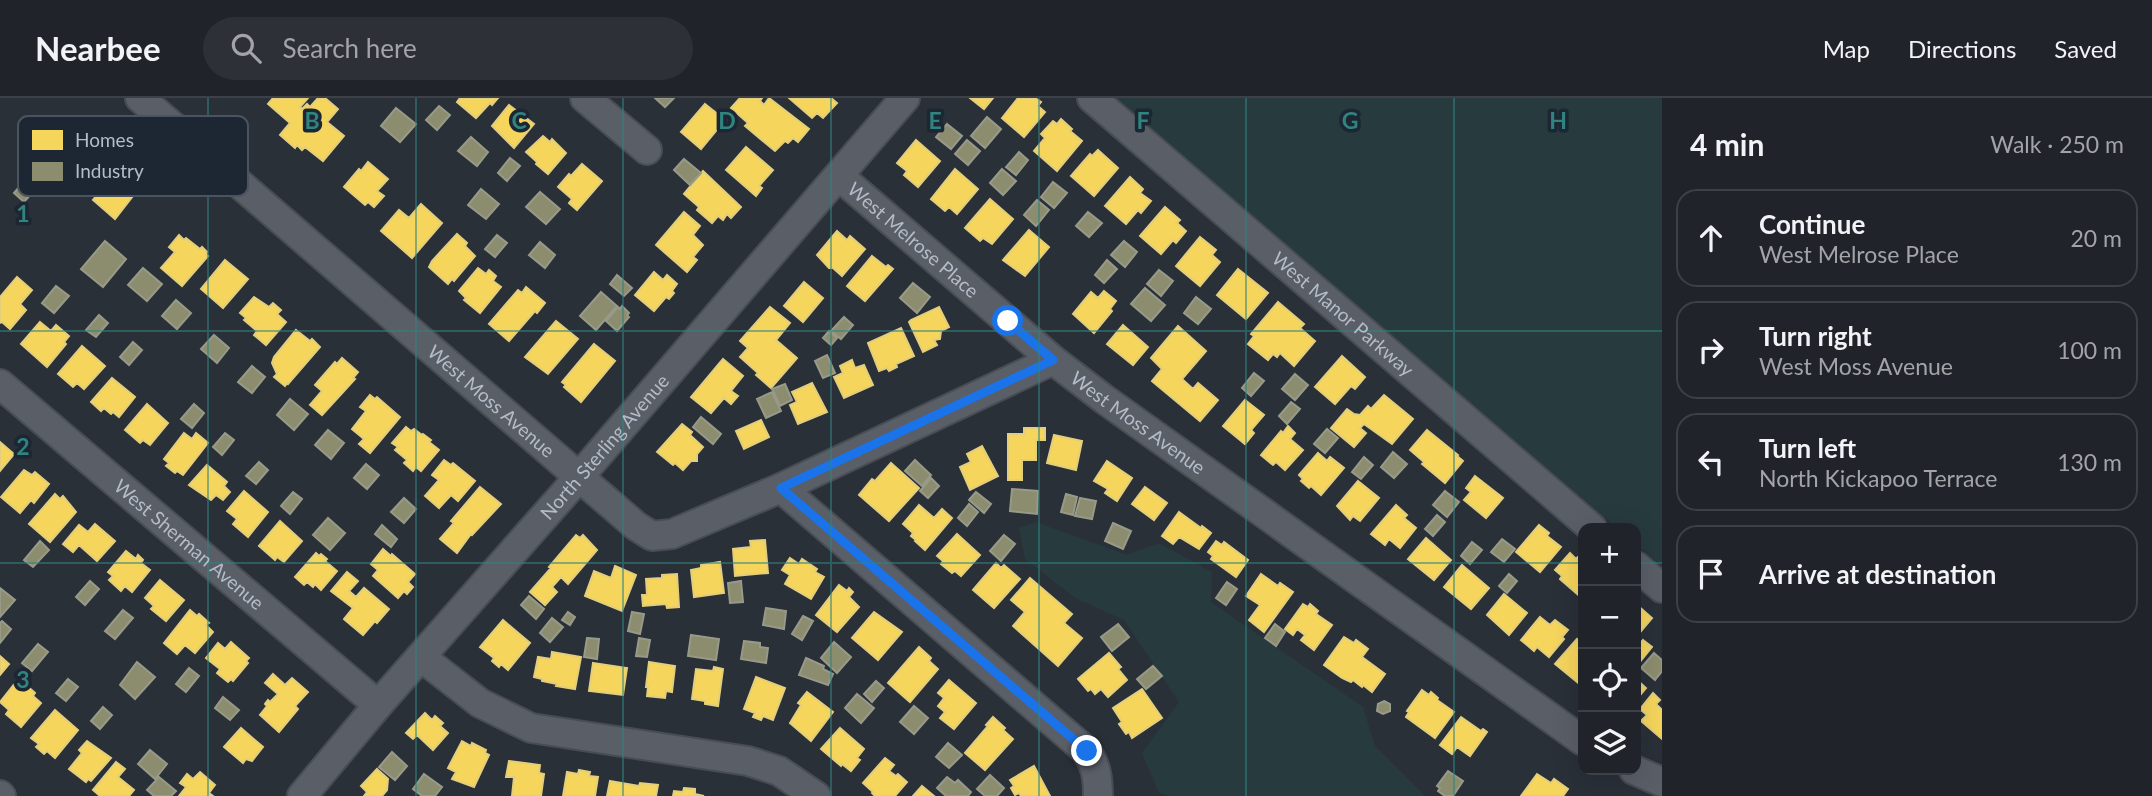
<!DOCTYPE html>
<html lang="en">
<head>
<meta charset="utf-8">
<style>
  body { margin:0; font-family:Lato,sans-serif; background:#2d3036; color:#f1f3f6 }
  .controls { position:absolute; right:21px; bottom:21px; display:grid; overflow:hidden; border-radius:14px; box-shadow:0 7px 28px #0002 }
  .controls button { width:63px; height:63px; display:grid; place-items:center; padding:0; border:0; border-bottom:2px solid #3d4147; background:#20242a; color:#f1f3f6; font:35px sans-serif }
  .stop { position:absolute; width:21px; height:21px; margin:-16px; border:5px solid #1a73e8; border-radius:50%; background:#fff }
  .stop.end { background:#1a73e8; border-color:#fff; box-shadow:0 2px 7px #0008 }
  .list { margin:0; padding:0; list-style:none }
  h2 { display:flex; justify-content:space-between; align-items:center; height:91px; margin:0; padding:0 28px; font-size:30px }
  h2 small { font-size:23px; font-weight:400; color:#a2a4a8 }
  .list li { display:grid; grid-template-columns:46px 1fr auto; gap:21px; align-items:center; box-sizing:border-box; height:98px; margin:0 14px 14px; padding:0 14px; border:2px solid #3d4147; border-radius:21px }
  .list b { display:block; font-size:26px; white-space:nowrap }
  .list p { margin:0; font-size:23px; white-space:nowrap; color:#a2a4a8 }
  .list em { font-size:23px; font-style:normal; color:#a2a4a8 }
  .icon { flex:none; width:38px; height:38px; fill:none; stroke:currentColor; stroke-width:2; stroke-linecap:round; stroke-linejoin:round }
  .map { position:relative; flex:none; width:1662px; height:698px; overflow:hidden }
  header { display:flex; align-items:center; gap:42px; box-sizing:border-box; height:98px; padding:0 35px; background:#20242a; border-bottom:2px solid #3d4147 }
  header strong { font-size:33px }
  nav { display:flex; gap:38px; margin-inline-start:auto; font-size:24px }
  .search { width:490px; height:63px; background:#2d3036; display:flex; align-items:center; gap:18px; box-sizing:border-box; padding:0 24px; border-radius:38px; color:#a2a4a8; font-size:26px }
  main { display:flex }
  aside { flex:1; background:#20242a }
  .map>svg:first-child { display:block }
  .green { fill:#273a3e }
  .homes { fill:#f6d55c; stroke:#e2ce7d; stroke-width:2 }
  .industry { fill:#8c8c6e; stroke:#989a89; stroke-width:2 }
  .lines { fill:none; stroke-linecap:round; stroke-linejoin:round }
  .minor-casing { stroke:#484c53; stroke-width:32 }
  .minor { stroke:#5a5e66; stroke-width:28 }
  .route { stroke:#1a73e8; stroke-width:9 }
  .grid { fill:none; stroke:#308480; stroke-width:2; stroke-opacity:0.55 }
  .labels { text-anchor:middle; stroke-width:7; stroke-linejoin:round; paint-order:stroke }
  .street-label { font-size:19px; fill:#b4bcc9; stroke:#1d2633 }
  .key { fill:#1d2633; stroke:#4a5360; stroke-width:2 }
  .key-label { font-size:19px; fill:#b4bcc9 }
  .grid-label { font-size:23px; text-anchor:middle; font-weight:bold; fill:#308480; stroke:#1d2633; stroke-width:7; stroke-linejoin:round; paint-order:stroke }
</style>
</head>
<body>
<header>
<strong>Nearbee</strong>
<div class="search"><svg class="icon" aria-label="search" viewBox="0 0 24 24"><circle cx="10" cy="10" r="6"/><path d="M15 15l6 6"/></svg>Search here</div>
<nav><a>Map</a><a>Directions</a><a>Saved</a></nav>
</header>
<main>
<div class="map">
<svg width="1662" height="698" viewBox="0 0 1662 698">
  <rect width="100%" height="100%" fill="#2a3038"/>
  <!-- green -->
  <path class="green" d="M1112 0H1662V468L1636 446V430H1617Z
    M1036 424 1127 457 1159 445 1212 474 1211 504 1363 609 1375 648 1425 698H1169L1159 695 1142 655 1179 604 1124 522 1075 500 1025 461 1019 430Z"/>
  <!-- homes -->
  <path class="homes" d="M273 0H308L300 9 302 11 307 6 310 9 318 0H325L338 11 327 24 344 38 323 63 305 49 302 52 297 47 295 50 280 37 290 25 268 6Z
    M460 0H498L492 7 490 5 476 20 457 4Z
    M740 0H762L760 3 764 7 769 0 809 31 798 44 793 40 788 45 785 43 775 53 745 28 748 25 731 10Z
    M789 0H831L837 5 823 20 817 15 812 20Z
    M970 0H993L984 11Z
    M1018 0H1035L1041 4 1038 8 1045 14 1024 39 1002 20Z
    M705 6 725 22 701 51 681 34Z
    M509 7 534 26 514 50 492 28Z
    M1061 21 1072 31 1070 33 1082 43 1057 73 1034 53 1045 40 1041 36 1053 23 1057 26Z
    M543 38 550 44 552 41 566 55 548 76 536 66 537 64 526 54Z
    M916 42 940 63 918 89 904 77 907 73 897 65Z
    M746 49 773 72 759 88 762 90 756 98 726 72Z
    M1098 52 1118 70 1094 98 1071 78 1090 56 1092 58Z
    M368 64 388 81 377 93 384 98 374 109 368 104 365 107 344 89 359 71 361 73Z
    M582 66 602 83 577 112 569 105 572 101 558 89 569 76 571 78Z
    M955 71 978 91 957 116 949 109 945 113 931 101Z
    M121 73 140 89 115 121 93 102 113 78 115 79Z
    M703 73 741 109 731 120 727 116 723 122 718 118 712 125 697 112 699 109 684 96Z
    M1130 79 1143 91 1140 95 1151 103 1141 115 1138 112 1126 126 1105 108Z
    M990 101 1013 121 992 146 983 140 980 143 965 130Z
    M421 106 442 125 412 160 381 133 399 112 409 120Z
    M1165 109 1180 122 1177 125 1186 133 1176 145 1173 142 1161 156 1140 138Z
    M684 114 700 128 693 137 703 147 693 159 697 162 687 174 656 147Z
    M1029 132 1049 149 1025 178 1003 162Z
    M837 133 847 142 850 138 865 151 842 178 833 170H829L817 157Z
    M457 136 467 145 465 148 475 158 454 183 452 181 448 186 429 169 432 163Z
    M179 137 184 142 186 140 200 151 202 149 207 154 206 156 208 158 182 188 161 170 175 154 169 149Z
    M1200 139 1216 152 1212 157 1220 164 1200 188 1176 168Z
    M872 158 886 169 888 167 893 171 865 203 847 188Z
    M225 162 248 181 223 210 201 191Z
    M478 170 486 176 489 172 496 178 493 183 501 189 480 215 464 202 466 200 459 193Z
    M1238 171 1268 195 1246 221 1217 197Z
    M654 174 663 182 667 177 677 186 672 193 674 195 669 201 666 199 654 213 635 197Z
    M17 179 32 192 20 206 26 212 10 231 2 224 0 225V199Z
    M804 184 823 200 803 224 784 208Z
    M526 189 545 205 537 215 535 213 509 243 489 226 518 192 522 195Z
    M1104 193 1116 203 1110 211 1112 213 1094 235 1073 216 1091 194 1098 200Z
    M254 199 269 209 273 205 281 212 277 216 286 224 266 247 254 237 257 233 244 222 246 220 240 215Z
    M1278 204 1304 226 1300 230 1315 243 1294 268 1280 255 1277 259 1273 256 1268 262 1248 246 1254 238 1251 236Z
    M770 209 790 225 776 242 797 260 771 290 756 277 758 275 740 259 748 250 740 243Z
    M939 209 949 229 941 233 940 241 934 242 937 247 923 254 909 224 911 222Z
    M556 223 578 241 548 276 525 259Z
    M40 224 51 233 56 227 69 238 64 244 66 246 47 269 21 246Z
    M1123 227 1148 249 1133 267 1107 246Z
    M1178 228 1206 253 1182 281 1193 291 1198 285 1218 302 1200 323 1152 283 1162 271 1151 260Z
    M901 230 914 258 896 266 897 269 889 273 887 270 879 273 868 245Z
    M296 232 310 243 312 241 320 249 288 286 287 285 285 288 274 279 277 276 272 265 274 259Z
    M594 246 615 263 581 304 564 289 566 287 562 284Z
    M82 248 105 268 84 291 77 285 73 289 58 276Z
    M1342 258 1365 279 1355 291 1351 288 1335 306 1315 289Z
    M342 260 358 274 353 280 355 281 322 317 310 307 322 293 315 287 335 264 337 266Z
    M723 261 743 278 731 293 738 298 731 306 724 300 711 315 691 299Z
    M852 262 855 270 864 267 873 287 844 300 834 279 843 275 840 268Z
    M112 280 135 299 119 319 113 314 111 316 104 310 101 313 91 304Z
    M812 285 827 314 798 326 790 307 797 304 792 294Z
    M370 297 375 301 377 299 400 319 370 355 359 346 364 341 352 331 366 313 360 309Z
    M1384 297 1413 321 1392 346 1364 326 1360 330 1366 335 1354 349 1331 330 1347 311 1354 316 1360 317 1368 308 1371 311Z
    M1245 302 1264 317 1251 332 1254 335 1245 346 1223 328Z
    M147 306 168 325 150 347 143 342 140 345 125 332Z
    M761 322 769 339 744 351 736 333Z
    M682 326 692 334 690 337 703 349 697 356V363H691L683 372 675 365 673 367 657 354Z
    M1288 328 1295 335 1290 341 1303 352 1285 372 1276 364 1273 367 1261 357 1281 333 1283 335Z
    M406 329 411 333 414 331 422 337 423 336 431 342 429 344 439 352 421 373 416 369 413 373 404 365 407 362 395 352 398 349 392 345Z
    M1024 330H1045V342H1036V362H1022V382H1008V336H1024Z
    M1427 332 1458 357 1457 358 1463 363 1445 385 1422 366 1424 364 1410 352Z
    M184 335 192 341 196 335 208 345 183 377 177 373 175 375 166 368 169 365 164 361Z
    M1054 337 1082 343 1076 372 1047 365Z
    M0 344 14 356 0 373Z
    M982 348 998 378 970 392 960 369 971 364 967 356Z
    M1318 355 1327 363 1330 359 1344 370 1321 397 1311 388 1309 390 1301 383 1303 381 1299 377Z
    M444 362 451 367 453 365 475 383 458 403 451 397 439 410 425 398 439 382 432 377Z
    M1107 363 1132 380 1117 403 1105 395 1108 391 1094 383Z
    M891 365 919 390 889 423 859 397 872 381 875 383Z
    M207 367 227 384 224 388 230 394 223 402 216 397 211 402 189 387Z
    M24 372 32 377 35 374 49 386 34 405 31 402 20 415 1 399Z
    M1475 378 1503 400 1486 420 1464 402 1471 394 1466 390Z
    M1358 383 1379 400 1360 423 1353 418 1350 422 1337 408Z
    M480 389 501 406 472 437 471 436 457 455 440 441 454 425 451 423Z
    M1145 389 1167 405 1154 422 1132 406Z
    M244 393 268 414 248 439 233 426 237 421 227 413Z
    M55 396 60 401 63 398 76 414 50 444 29 426Z
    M919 407 934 420 942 411 952 420 925 452 915 443 916 442 911 438 913 435 903 426Z
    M1396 407 1407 417 1404 420 1416 430 1400 450 1389 441 1385 447 1371 436Z
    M1179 414 1201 430 1202 428 1211 435 1199 451 1179 439 1173 446 1162 438Z
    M280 423 302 443 284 464 277 459 275 462 259 448Z
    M95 426 115 443 97 463 79 447 73 454 63 446 79 427 88 434Z
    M1539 427 1549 435 1547 438 1561 449 1540 474 1516 454Z
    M957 436 980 457 961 478 955 473 952 475 941 466 943 463 937 458Z
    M576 437 580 440 583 437 597 452 568 486 561 479 552 489 557 494 545 507 530 494 551 470 549 469Z
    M1426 440 1451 462 1434 482 1408 461Z
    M765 442 768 475 735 478 733 451 751 449 750 443Z
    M1216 443 1222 447 1224 444 1248 462 1236 479 1211 461 1213 458 1208 454Z
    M383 451 391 458 392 456 415 476 408 484 413 489 407 496 404 493 398 500 373 478 378 472 371 466Z
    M126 453 136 461 138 457 143 462 141 465 150 472 132 494 125 488 121 493 109 482 113 478 108 474Z
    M316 455 319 458 321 456 327 461 325 463 337 473 321 492 315 486 313 489 307 484 304 487 295 479Z
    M1570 455 1576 461 1579 458 1583 462V501L1560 481 1562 478 1555 472Z
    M790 460 799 466 802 461 817 471 815 474 824 479 811 501 785 486 790 477 782 472Z
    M720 464 724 495 694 499 691 472 701 470V467Z
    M996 465 1001 470 1004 467 1020 481 994 510 973 492Z
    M1462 467 1489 490 1471 511 1444 489Z
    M615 468 636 477 622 513 585 498 594 473 611 480Z
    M347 474 358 483 349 493 356 499 364 490 389 511 377 525 375 523 363 537 344 521 353 510 331 493Z
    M677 476 679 509 667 510 666 506 643 508 642 497H647L646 481 662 480V477Z
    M1261 476 1278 488 1280 485 1293 494 1264 534 1249 522 1260 507 1246 498Z
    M1030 480 1072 516 1064 525 1082 540 1058 568 1013 528 1025 514 1011 502Z
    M160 482 184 502 166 523 151 511 154 508 145 500Z
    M839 487 847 493 849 490 853 494 849 499 859 509 837 534 816 517Z
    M1504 496 1527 515 1509 537 1487 517Z
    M1303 506 1308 509 1310 506 1318 513 1316 516 1332 527 1314 552 1301 542 1305 537 1297 531 1293 537 1285 531Z
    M1636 506 1652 520 1636 539 1642 544 1643 542 1652 549 1639 565H1636V550L1638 547 1636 545Z
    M190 512 197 518 199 516 209 525 206 527 213 534 195 555 185 547 177 556 164 545Z
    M874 514 902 534 878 562 852 540Z
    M1540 519 1550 527 1555 522 1568 532 1562 539 1564 541 1549 559 1537 549 1534 553 1521 542Z
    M503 522 530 545 508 572 501 566 499 569 492 563 494 560 480 549Z
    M1344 539 1354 545 1356 542 1368 551 1362 559 1385 576 1372 594 1363 587 1362 589 1353 582 1351 584 1342 580 1324 567Z
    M1577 541 1583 546V589L1555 566Z
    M231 544 249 560 246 563 248 565 233 583 231 581 228 584 217 575 220 571 206 560 218 545 225 551Z
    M919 549 931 560 929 563 938 571 910 604 888 585Z
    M552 554 581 559 575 591 556 588 557 586 542 583V581L534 579 538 559 551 561Z
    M1109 555 1121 569 1118 571 1127 582 1108 599 1101 591 1095 596 1091 591 1088 593 1078 581Z
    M0 558 9 566 0 577Z
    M649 564 675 568 672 594 666 593 665 600 647 598 648 589H646Z
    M593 565 627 570 623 597 589 593Z
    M714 569 723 571 718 608 705 606V603L692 601 696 571 713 573Z
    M273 576 285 587 292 580 308 594 295 608 298 611 279 634 260 617 267 608 265 606 268 602 270 604 278 596 265 585Z
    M756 579 785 590 773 622 763 618 761 622 753 619 755 615 744 611Z
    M1636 581 1646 590 1636 602Z
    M949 582 976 605 954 631 940 620 945 614 938 608 944 600 938 595Z
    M16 584 24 590 26 587 35 595 33 598 41 605 21 629 6 616 9 612 0 604Z
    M1142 591 1162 620 1132 640 1129 634 1126 636 1119 626 1122 624 1113 610Z
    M1422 592 1429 597 1431 594 1438 600 1437 602 1454 614 1435 640 1406 619 1409 614 1407 613Z
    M807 594 833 614 811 643 790 625 801 607 798 605Z
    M1653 595 1660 602 1656 606 1662 612V641L1641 623 1647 617 1640 611Z
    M55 612 78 632 55 660 47 653 44 656 36 649 39 646 31 640Z
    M425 615 432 622 435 618 443 625 440 628 448 635 433 652 417 637 413 641 406 635Z
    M993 619 1005 630 1003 632 1013 641 985 672 965 655 988 628 986 627Z
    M1461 619 1481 633 1483 631 1487 634 1470 658 1457 649 1452 656 1440 647Z
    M241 630 263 649 252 663 246 661 243 665 224 649Z
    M840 630 864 651 857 660 860 662 851 673 842 666 841 668 821 651Z
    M87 643 111 660 91 683 88 681 86 684 69 671 82 655 79 652Z
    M462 643 471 648 472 645 486 652 485 655 489 657 474 689 452 681 456 674 448 670Z
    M885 660 894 667 889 673 896 678 898 676 907 684 895 698H875L872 695 873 694 863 685Z
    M509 663 540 667 539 675 544 676 541 698H512L514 679H506Z
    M116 664 125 671 118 679 134 692 129 698H100L93 692Z
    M1034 668 1050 698H1021L1019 695 1015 697 1011 690 1014 688 1010 682Z
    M377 671 388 681 387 692 382 698H364L367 694 361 688Z
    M579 672 590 674 589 678 598 679 595 698H563L567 674 578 676Z
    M200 674 215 687 209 695 213 698H179L186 689 180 685 187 676 193 681Z
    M1537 676 1551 685 1554 681 1568 691 1563 698H1521Z
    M610 683 639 688 640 685 658 687 656 698H607Z
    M922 688 934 698H913Z
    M684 690 695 691V696L704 698H673L674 693 683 694Z"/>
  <!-- industry -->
  <path class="industry" d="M655 0H674L665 9Z
    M439 8 450 17 437 32 426 22Z
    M396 10 416 26 400 44 381 28Z
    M987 19 1001 31 985 50 971 38Z
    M947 26 962 38 951 51 936 39Z
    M471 39 488 54 477 68 458 53Z
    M967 42 980 53 968 67 955 56Z
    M1019 54 1028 62 1016 77 1006 69Z
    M510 60 520 68 507 83 498 75Z
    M684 61 701 75 690 87 674 72Z
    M1002 71 1016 83 1003 97 990 85Z
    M27 80 37 89 24 104 14 95Z
    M1053 84 1067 95 1054 110 1041 99Z
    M481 91 499 106 486 121 468 107Z
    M540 94 560 111 546 126 526 109Z
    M1037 102 1049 112 1036 128 1024 117Z
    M1088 114 1102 125 1089 139 1076 128Z
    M497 137 507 145 495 159 485 151Z
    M105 143 126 161 103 189 81 171Z
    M1124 143 1137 154 1125 169 1111 157Z
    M540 144 555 157 545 170 529 157Z
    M1107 162 1117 171 1104 185 1095 177Z
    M143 170 162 186 147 203 128 187Z
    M1159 172 1173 183 1161 198 1147 186Z
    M617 177 632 190 624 198 610 186Z
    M913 185 930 199 917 215 900 200Z
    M56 188 69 198 54 215 42 205Z
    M1145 190 1165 207 1151 223 1131 206Z
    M601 194 617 208 596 232 580 218Z
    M1196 199 1211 211 1198 226 1184 215Z
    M176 202 191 215 177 231 162 218Z
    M622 208 629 215 627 217 629 219 617 233 606 223 618 209 620 211Z
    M99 217 108 225 96 239 86 232Z
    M844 219 853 227 841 241 831 233Z
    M829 233 837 240 831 247 823 240Z
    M214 237 229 250 217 265 201 251Z
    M133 244 142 252 129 267 120 259Z
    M827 257 835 275 823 280 815 263Z
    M252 268 265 279 252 295 238 284Z
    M1254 275 1264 283 1251 298 1242 290Z
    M1295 276 1308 287 1295 302 1282 291Z
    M785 286 792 302 780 308 772 291Z
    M772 294 781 313 766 320 757 301Z
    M290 301 308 316 294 332 277 317Z
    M1291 304 1300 311 1287 326 1279 318Z
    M194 306 204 315 192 330 181 321Z
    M701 319 721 336 713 346 693 329Z
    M1327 331 1338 340 1325 355 1314 346Z
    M328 332 344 345 331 361 315 347Z
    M225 335 234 342 222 357 213 349Z
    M1393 354 1407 366 1394 380 1381 369Z
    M1364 359 1373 367 1361 381 1352 374Z
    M915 362 931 377 922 388 905 373Z
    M259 364 268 372 256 386 246 378Z
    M366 366 379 377 367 391 354 380Z
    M931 380 939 388 928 400 920 393Z
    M1012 391 1038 393 1037 416 1010 413Z
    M1445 393 1459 404 1447 419 1433 407Z
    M293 394 302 401 290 416 281 408Z
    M976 394 991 406 984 415 969 402Z
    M1066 396 1077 399 1073 417 1061 414Z
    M404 400 416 411 404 425 391 414Z
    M1080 400 1096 403 1092 421 1075 418Z
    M969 406 978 414 967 428 958 420Z
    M1437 417 1445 424 1433 438 1425 431Z
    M328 420 345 435 330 452 313 437Z
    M1113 425 1131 433 1123 451 1105 443Z
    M382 427 397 441 391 449 375 436Z
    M1004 437 1015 446 1001 463 990 453Z
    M1502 441 1515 451 1504 464 1491 454Z
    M40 443 49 452 33 469 24 462Z
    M1472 444 1482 452 1470 466 1461 458Z
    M1509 476 1517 483 1507 495 1499 488Z
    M90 483 99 491 85 507 76 499Z
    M741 483 743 504 730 505 728 485Z
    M1227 484 1237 491 1226 507 1216 500Z
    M0 490 15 502 0 519Z
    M529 498 544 511 536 521 521 507Z
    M766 510 786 513 784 531 763 527Z
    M123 512 133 520 115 541 105 533Z
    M568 514 575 519 570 527 562 522Z
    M632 514 644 516 640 536 628 533Z
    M803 518 813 523 802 542 792 536Z
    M552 520 563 529 550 544 540 535Z
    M2 523 11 531 0 545V525Z
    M1118 526 1129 539 1112 553 1101 539Z
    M1275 526 1285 534 1276 548 1265 540Z
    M691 537 719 541 716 562 688 558Z
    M587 540 599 541 597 561 584 559Z
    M639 540 650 542 647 559 636 558Z
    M744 543 760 545V549L768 550 766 565 741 561Z
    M834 544 851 559 837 575 821 560Z
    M38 546 48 554 32 573 22 565Z
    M1654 555 1662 562V573L1655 582 1641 570Z
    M806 560 824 568 823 571 833 576 828 587 799 577Z
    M137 564 155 579 135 601 120 587Z
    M1153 568 1162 578 1146 591 1137 581Z
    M189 570 199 578 186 594 176 586Z
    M68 581 78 589 66 603 56 595Z
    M876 583 884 590 872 604 864 596Z
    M857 596 874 610 861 625 845 610Z
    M223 599 239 612 230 622 215 610Z
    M1384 603 1390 606V613L1383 616 1377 613 1378 606Z
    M914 608 928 620 914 636 900 624Z
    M103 609 112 617 100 631 91 623Z
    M948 645 962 657 949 670 936 659Z
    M150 652 167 666 155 681 138 666Z
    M392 654 407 668 395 682 379 669Z
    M1448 673 1463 683 1453 698H1445L1438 693 1440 690 1437 688Z
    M424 676 442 689 435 698H422L413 691Z
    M990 677 1004 690 997 698H985L977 691Z
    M159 679 176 693 171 698H154L147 692Z
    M947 679 955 685 958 682 971 694 968 698H946L937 690Z"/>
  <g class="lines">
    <!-- minor casing -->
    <g class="minor-casing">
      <g id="minor">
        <path id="s1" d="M140 0 636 428 652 438 672 436 781 390 1053 262"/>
        <path d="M585 0 647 52"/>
        <path id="s2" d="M1092 0 1592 430"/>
        <path id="s3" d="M839 78 1053 262 1104 301 1583 643"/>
        <path id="s4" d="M0 286 378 607"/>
        <path d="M781 390 1084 651C1096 664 1098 680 1098 698"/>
        <path d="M1636 468 1662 490"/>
        <path d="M421 559 480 605 531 630 748 663 779 673 816 698"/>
        <path d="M1634 672 1662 684"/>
        <path d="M0 697 1 698"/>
        <path id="s5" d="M302 698 378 607 579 379 905 0"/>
      </g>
    </g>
    <!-- minor -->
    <use href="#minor" class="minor"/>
  </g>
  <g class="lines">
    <!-- route -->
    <path class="route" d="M1008 223 1053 262 781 390 1087 653"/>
  </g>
  <!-- grid -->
  <path class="grid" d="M208 0V698M416 0V698M623 0V698M831 0V698M1039 0V698M1246 0V698M1454 0V698M0 233H1662M0 465H1583M1636 465H1662"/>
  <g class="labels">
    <!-- street labels -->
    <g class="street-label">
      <text dy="7" stroke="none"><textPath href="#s3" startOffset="98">West Melrose Place</textPath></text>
      <text dy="7" stroke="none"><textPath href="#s2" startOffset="331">West Manor Parkway</textPath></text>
      <text dy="7" stroke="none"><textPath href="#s1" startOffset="464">West Moss Avenue</textPath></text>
      <text dy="7" stroke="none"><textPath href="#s3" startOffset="388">West Moss Avenue</textPath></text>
      <text dy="7" stroke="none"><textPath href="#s5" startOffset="462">North Sterling Avenue</textPath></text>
      <text dy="7" stroke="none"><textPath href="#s4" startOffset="248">West Sherman Avenue</textPath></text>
    </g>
  </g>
  <!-- legend -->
  <rect x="18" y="18" width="230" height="80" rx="10" class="key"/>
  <rect x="32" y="32" width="31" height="20" fill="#f6d55c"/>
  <rect x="32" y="64" width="31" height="19" fill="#8c8c6e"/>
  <g class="key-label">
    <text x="75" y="49">Homes</text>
    <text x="75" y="80">Industry</text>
  </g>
  <g class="grid-label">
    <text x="312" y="31">B</text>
    <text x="519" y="31">C</text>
    <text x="727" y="31">D</text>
    <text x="935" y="31">E</text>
    <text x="1143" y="31">F</text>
    <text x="1350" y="31">G</text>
    <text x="1558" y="31">H</text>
    <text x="23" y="124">1</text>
    <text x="23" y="357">2</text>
    <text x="23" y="590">3</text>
  </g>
</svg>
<div class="controls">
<button>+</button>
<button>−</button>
<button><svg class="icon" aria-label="locate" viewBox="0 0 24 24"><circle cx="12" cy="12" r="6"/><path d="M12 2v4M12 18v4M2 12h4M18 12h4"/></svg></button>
<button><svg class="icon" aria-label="layers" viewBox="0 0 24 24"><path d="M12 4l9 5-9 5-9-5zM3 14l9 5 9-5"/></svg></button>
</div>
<div class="stop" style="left:1008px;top:223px"></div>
<div class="stop end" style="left:1087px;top:653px"></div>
</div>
<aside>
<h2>4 min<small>Walk · 250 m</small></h2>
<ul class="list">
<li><svg class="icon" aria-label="ahead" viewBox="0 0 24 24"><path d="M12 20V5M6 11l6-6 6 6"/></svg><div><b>Continue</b><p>West Melrose Place</p></div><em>20 m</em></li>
<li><svg class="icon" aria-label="right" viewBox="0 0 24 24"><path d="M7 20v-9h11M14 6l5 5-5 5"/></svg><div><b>Turn right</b><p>West Moss Avenue</p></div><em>100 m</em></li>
<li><svg class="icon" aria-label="left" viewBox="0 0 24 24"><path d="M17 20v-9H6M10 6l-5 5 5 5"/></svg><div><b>Turn left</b><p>North Kickapoo Terrace</p></div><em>130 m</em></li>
<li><svg class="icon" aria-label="arrive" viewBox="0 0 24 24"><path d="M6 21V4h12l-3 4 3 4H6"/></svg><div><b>Arrive at destination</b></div></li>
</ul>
</aside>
</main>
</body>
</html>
